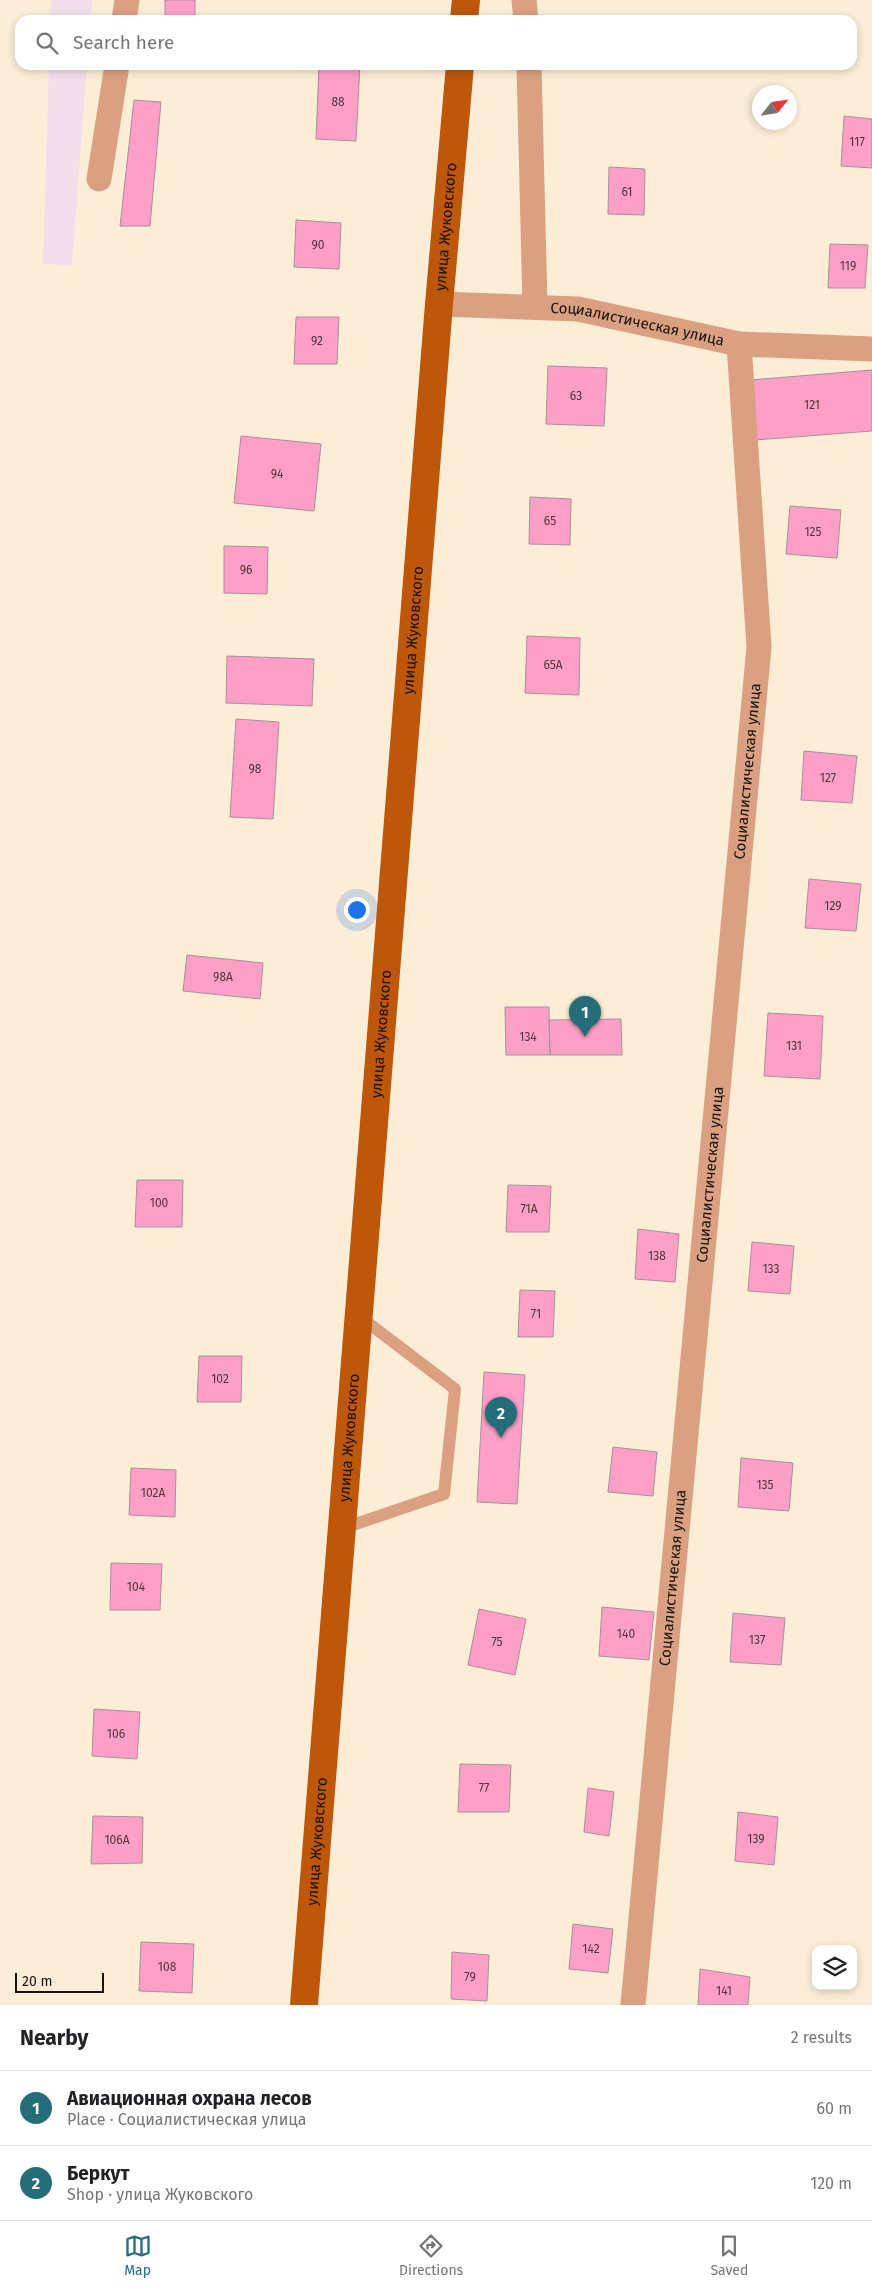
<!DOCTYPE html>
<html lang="en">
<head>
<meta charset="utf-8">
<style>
  body { margin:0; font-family:"Fira Sans",sans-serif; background:#f6f6f6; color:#202124 }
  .controls { position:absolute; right:15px; bottom:15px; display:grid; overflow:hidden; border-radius:10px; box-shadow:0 2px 8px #0003 }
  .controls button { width:45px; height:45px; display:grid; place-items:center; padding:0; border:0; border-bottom:1px solid #e0e0e0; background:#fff; color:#202124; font:25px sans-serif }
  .compass { position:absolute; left:752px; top:85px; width:45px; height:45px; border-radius:50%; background:#fff; box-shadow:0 2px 8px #0003; rotate:60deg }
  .scale { position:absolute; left:15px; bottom:12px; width:89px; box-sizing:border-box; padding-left:5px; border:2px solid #17120a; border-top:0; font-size:14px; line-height:18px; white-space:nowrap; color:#17120a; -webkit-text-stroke:4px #fcedd7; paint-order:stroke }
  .you { position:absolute; left:356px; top:909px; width:18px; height:18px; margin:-12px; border:4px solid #fff; border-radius:50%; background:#1a73e8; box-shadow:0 0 0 8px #1a73e833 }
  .badge { display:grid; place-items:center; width:32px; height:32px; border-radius:50%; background:#256d79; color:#fff; font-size:16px; font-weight:700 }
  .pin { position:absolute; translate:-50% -41px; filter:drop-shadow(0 1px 2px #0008) }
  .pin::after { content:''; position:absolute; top:26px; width:18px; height:15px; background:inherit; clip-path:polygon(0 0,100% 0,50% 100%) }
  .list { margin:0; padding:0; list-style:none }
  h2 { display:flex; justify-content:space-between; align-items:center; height:65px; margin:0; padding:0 20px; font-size:21px }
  h2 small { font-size:16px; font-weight:400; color:#757577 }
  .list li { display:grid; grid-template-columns:32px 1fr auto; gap:15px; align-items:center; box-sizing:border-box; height:75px; padding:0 20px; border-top:1px solid #e0e0e0 }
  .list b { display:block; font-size:19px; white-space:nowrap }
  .list p { margin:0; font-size:16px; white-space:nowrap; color:#757577 }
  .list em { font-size:16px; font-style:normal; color:#757577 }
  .icon { flex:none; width:28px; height:28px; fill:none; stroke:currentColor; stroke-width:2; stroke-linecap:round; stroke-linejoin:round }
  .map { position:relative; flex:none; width:872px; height:2005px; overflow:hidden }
  .search { position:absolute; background:#fff; box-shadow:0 2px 8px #0003; left:15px; right:15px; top:15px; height:55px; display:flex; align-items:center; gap:12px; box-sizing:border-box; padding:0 18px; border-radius:15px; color:#757577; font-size:19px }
  .sheet { height:215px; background:#fff }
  nav { display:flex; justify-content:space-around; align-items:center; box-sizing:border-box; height:70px; border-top:1px solid #e0e0e0; background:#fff; font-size:14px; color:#757577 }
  nav a { display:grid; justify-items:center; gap:2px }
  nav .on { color:#256d79 }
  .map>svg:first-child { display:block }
  .industrial { fill:#f4deeb }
  .building { fill:#fd9fc7; stroke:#a9909a }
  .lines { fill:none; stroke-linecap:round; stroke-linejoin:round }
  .service { stroke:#dba082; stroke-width:12 }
  .minor { stroke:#dba082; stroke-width:25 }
  .primary { stroke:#bf570b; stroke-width:28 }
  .labels { text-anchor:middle; stroke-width:5; stroke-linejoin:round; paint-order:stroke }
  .number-label { font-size:12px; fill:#503539 }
  .street-label { font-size:15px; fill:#17120a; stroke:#fcedd7 }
</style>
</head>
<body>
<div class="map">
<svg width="872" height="2005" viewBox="0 0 872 2005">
  <rect width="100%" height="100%" fill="#fcedd7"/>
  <!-- industrial -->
  <path class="industrial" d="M51 0H92L90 20H51Z
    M49 65H87L72 265 43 264Z"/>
  <!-- building -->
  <path class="building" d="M165 0H195V20H165Z
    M319 65H360L356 141 316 139Z
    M134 100 161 102 150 226H120Z
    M844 116 872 119V168L841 166Z
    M609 167 645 169 644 215 608 214Z
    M296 220 341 223 339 269 294 267Z
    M830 244 868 245 865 288H828Z
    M296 317H339L337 364H294Z
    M548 366 607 368 604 426 546 424Z
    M872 370V431L755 440 750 380Z
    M241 436 321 444 314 511 234 503Z
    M530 497 571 499 570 545 529 544Z
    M790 506 841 510 837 558 786 554Z
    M224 546 268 547 267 594 224 593Z
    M527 636 580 638 579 695 525 693Z
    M227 656 314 659 312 706 226 703Z
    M236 719 279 722 273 819 230 817Z
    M804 751 857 756 852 803 801 800Z
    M809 879 861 884 856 931 805 928Z
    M187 955 263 963 260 999 183 991Z
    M505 1007H549L550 1055H506Z
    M768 1013 823 1016 820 1079 764 1076Z
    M621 1019 622 1055H550L549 1020Z
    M137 1180H183L182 1227H135Z
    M508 1185 551 1186 549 1232H506Z
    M638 1229 679 1234 675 1282 635 1279Z
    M752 1242 794 1246 790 1294 748 1291Z
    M520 1290 555 1291 553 1337H518Z
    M199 1356H242L241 1402H197Z
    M484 1372 525 1375 517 1504 477 1502Z
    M613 1447 657 1452 653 1496 608 1492Z
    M741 1458 793 1463 789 1511 738 1507Z
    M131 1468 176 1470 175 1517 129 1515Z
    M111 1563 162 1564 160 1610H110Z
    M602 1607 654 1612 649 1660 599 1656Z
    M479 1609 526 1619 515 1675 468 1665Z
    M733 1613 785 1618 781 1665 730 1662Z
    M94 1709 140 1712 137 1759 92 1756Z
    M460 1764 511 1765 509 1812H458Z
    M588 1788 614 1792 609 1836 584 1832Z
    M738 1812 778 1817 774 1865 735 1861Z
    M93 1816 143 1817 142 1863 91 1864Z
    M573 1924 613 1929 608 1973 569 1969Z
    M141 1942 194 1944 192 1993 139 1991Z
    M452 1952 489 1955 487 2001 451 1999Z
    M700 1969 750 1977 748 2005H698Z"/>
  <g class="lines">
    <!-- service -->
    <path class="service" d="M341 1529 444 1494 455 1389 359 1316"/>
    <!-- minor -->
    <g class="minor">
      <path d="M524 0 526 20"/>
      <path d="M124 20 127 0"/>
      <path d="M529 65 535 306"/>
      <path d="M99 179 117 65"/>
      <path id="s1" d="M439 304 578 309 739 344 872 349"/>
      <path id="s2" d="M633 2005 759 647 739 344"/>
    </g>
    <!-- primary -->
    <g class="primary">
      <path d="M464 20 466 0"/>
      <path id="s3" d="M304 2005 439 304 460 65"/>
    </g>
  </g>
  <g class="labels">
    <!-- number labels -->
    <g class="number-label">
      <text x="338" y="106">88</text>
      <text x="857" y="146">117</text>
      <text x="627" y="196">61</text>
      <text x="318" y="249">90</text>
      <text x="848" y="270">119</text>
      <text x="317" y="345">92</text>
      <text x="576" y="400">63</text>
      <text x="812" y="409">121</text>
      <text x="277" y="478">94</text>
      <text x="550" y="525">65</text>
      <text x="813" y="536">125</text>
      <text x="246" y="574">96</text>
      <text x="553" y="669">65А</text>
      <text x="255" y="773">98</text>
      <text x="828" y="782">127</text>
      <text x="833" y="910">129</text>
      <text x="223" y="981">98А</text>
      <text x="528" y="1041">134</text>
      <text x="794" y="1050">131</text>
      <text x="159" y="1207">100</text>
      <text x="529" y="1213">71А</text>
      <text x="657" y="1260">138</text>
      <text x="771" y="1273">133</text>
      <text x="536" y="1318">71</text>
      <text x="220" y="1383">102</text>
      <text x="765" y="1489">135</text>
      <text x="153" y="1497">102А</text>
      <text x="136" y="1591">104</text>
      <text x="626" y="1638">140</text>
      <text x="757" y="1644">137</text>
      <text x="497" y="1646">75</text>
      <text x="116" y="1738">106</text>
      <text x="484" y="1792">77</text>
      <text x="756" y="1843">139</text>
      <text x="117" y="1844">106А</text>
      <text x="591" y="1953">142</text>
      <text x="167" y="1971">108</text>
      <text x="470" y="1981">79</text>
      <text x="724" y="1995">141</text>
    </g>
    <!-- street labels -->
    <g class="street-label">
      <text dy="5" stroke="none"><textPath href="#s3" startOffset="1784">улица Жуковского</textPath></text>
      <text dy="5" stroke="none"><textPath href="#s1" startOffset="200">Социалистическая улица</textPath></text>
      <text dy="5" stroke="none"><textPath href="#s3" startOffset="1379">улица Жуковского</textPath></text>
      <text dy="5" stroke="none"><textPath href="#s2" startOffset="1239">Социалистическая улица</textPath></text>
      <text dy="5" stroke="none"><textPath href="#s3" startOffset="974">улица Жуковского</textPath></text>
      <text dy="5" stroke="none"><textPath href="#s2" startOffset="834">Социалистическая улица</textPath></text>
      <text dy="5" stroke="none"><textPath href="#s3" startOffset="569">улица Жуковского</textPath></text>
      <text dy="5" stroke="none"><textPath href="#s2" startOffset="429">Социалистическая улица</textPath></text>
      <text dy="5" stroke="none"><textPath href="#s3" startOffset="164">улица Жуковского</textPath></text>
    </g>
  </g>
</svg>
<div class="controls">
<button><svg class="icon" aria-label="layers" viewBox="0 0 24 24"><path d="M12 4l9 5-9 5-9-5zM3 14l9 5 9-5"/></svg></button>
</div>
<svg class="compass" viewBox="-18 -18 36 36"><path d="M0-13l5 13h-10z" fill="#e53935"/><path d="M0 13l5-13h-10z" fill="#757577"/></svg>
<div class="scale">20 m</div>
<div class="you"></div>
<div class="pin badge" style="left:585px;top:1037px">1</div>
<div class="pin badge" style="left:501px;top:1438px">2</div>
<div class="search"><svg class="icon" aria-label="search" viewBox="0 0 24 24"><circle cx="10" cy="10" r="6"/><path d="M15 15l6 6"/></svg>Search here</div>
</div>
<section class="sheet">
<h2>Nearby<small>2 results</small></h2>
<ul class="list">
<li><span class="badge">1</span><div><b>Авиационная охрана лесов</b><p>Place · Социалистическая улица</p></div><em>60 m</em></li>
<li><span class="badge">2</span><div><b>Беркут</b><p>Shop · улица Жуковского</p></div><em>120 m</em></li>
</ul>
</section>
<nav>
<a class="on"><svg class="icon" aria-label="map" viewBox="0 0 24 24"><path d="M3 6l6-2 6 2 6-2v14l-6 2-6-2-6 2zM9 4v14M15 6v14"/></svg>Map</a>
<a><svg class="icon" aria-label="directions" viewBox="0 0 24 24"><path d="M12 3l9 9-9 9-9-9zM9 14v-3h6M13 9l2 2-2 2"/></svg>Directions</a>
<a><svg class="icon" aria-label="saved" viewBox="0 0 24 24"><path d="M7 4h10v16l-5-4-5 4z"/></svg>Saved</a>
</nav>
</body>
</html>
